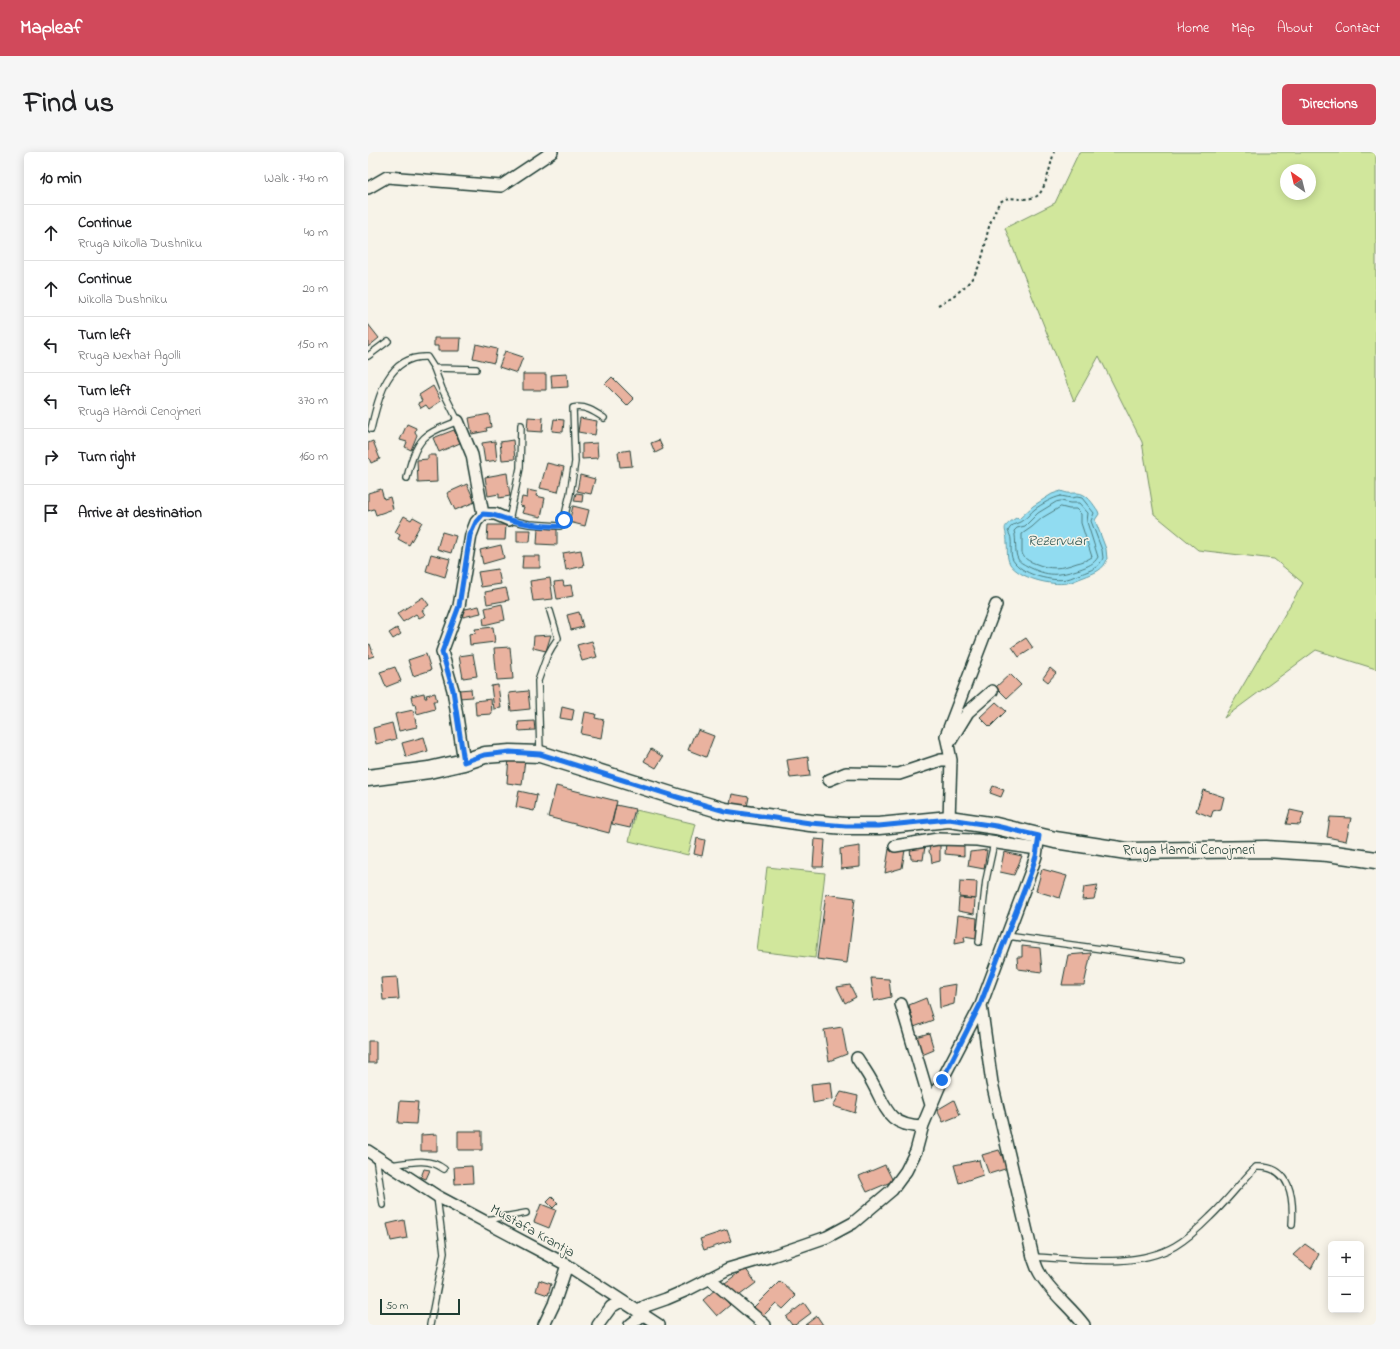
<!DOCTYPE html>
<html lang="en">
<head>
<meta charset="utf-8">
<style>
  body { margin:0; font-family:"Indie Flower",sans-serif; background:#f6f6f6; color:#202124 }
  .controls { position:absolute; right:12px; bottom:12px; display:grid; overflow:hidden; border-radius:6px; box-shadow:0 2px 10px #0003 }
  .controls button { width:36px; height:36px; display:grid; place-items:center; padding:0; border:0; border-bottom:1px solid #e0e0e0; background:#fff; color:#202124; font:20px sans-serif }
  .compass { position:absolute; left:912px; top:12px; width:36px; height:36px; border-radius:50%; background:#fff; box-shadow:0 2px 10px #0003; rotate:325deg }
  .scale { position:absolute; left:12px; bottom:10px; width:80px; box-sizing:border-box; padding-left:4px; border:2px solid #1f3d34; border-top:0; font-size:11px; line-height:14px; white-space:nowrap; color:#1f3d34; -webkit-text-stroke:3px #f7f3e8; paint-order:stroke }
  .stop { position:absolute; width:12px; height:12px; margin:-9px; border:3px solid #1a73e8; border-radius:50%; background:#fff }
  .stop.end { background:#1a73e8; border-color:#fff; box-shadow:0 1px 4px #0008 }
  .list { margin:0; padding:0; list-style:none }
  h2 { display:flex; justify-content:space-between; align-items:center; height:52px; margin:0; padding:0 16px; font-size:17px }
  h2 small { font-size:13px; font-weight:400; color:#757577 }
  .list li { display:grid; grid-template-columns:26px 1fr auto; gap:12px; align-items:center; box-sizing:border-box; height:56px; padding:0 16px; border-top:1px solid #e0e0e0 }
  .list b { display:block; font-size:15px; white-space:nowrap }
  .list p { margin:0; font-size:13px; white-space:nowrap; color:#757577 }
  .list em { font-size:13px; font-style:normal; color:#757577 }
  .icon { flex:none; width:22px; height:22px; fill:none; stroke:currentColor; stroke-width:2; stroke-linecap:round; stroke-linejoin:round }
  .map { position:relative; flex:none; width:1008px; height:1173px; overflow:hidden; border-radius:6px }
  header { display:flex; align-items:center; gap:24px; box-sizing:border-box; height:56px; padding:0 20px; background:#d1495b; color:#fff }
  header strong { font-size:19px }
  nav { display:flex; gap:22px; margin-inline-start:auto; font-size:14px }
  .intro { display:flex; align-items:center; justify-content:space-between; box-sizing:border-box; height:96px; padding:0 24px }
  h1 { margin:0; font-size:28px }
  .button { padding:10px 18px; border-radius:6px; background:#d1495b; color:#fff; font-size:14px; font-weight:700 }
  main { display:flex; gap:24px; padding:0 24px }
  aside { flex:1; background:#fff; border-radius:6px; box-shadow:0 2px 10px #0003 }
  .map>svg:first-child { display:block }
  .green { fill:#d1e79c; stroke:#789268; fill-rule:evenodd }
  .water { fill:#91dcf1; stroke:#639ca5 }
  .lines { fill:none; stroke-linecap:round; stroke-linejoin:round }
  .shore { stroke:#4d7d80; stroke-width:1 }
  .building { fill:#e9b29f; stroke:#1f3d34 }
  .lane-casing { stroke:#1f3d34; stroke-width:8 }
  .street-casing { stroke:#1f3d34; stroke-width:14 }
  .secondary-casing { stroke:#1f3d34; stroke-width:19 }
  .path { stroke:#1f3d34; stroke-width:2; stroke-dasharray:3 3; stroke-linecap:butt }
  .lane { stroke:#f7f3e8; stroke-width:5.5 }
  .street { stroke:#f7f3e8; stroke-width:11 }
  .secondary { stroke:#f7f3e8; stroke-width:16 }
  .route { stroke:#1a73e8; stroke-width:5 }
  .labels { text-anchor:middle; stroke-width:3; stroke-linejoin:round; paint-order:stroke }
  .street-label { font-size:14px; fill:#1f3d34; stroke:#f7f3e8 }
  .water-label { font-size:15px; font-style:italic; fill:#365d5a; stroke:#f7f3e8 }
</style>
</head>
<body>
<header>
<strong>Mapleaf</strong>
<nav><a>Home</a><a>Map</a><a>About</a><a>Contact</a></nav>
</header>
<div class="intro"><h1>Find us</h1><a class="button">Directions</a></div>
<main>
<aside>
<h2>10 min<small>Walk · 740 m</small></h2>
<ul class="list">
<li><svg class="icon" aria-label="ahead" viewBox="0 0 24 24"><path d="M12 20V5M6 11l6-6 6 6"/></svg><div><b>Continue</b><p>Rruga Nikolla Dushniku</p></div><em>40 m</em></li>
<li><svg class="icon" aria-label="ahead" viewBox="0 0 24 24"><path d="M12 20V5M6 11l6-6 6 6"/></svg><div><b>Continue</b><p>Nikolla Dushniku</p></div><em>20 m</em></li>
<li><svg class="icon" aria-label="left" viewBox="0 0 24 24"><path d="M17 20v-9H6M10 6l-5 5 5 5"/></svg><div><b>Turn left</b><p>Rruga Nexhat Agolli</p></div><em>150 m</em></li>
<li><svg class="icon" aria-label="left" viewBox="0 0 24 24"><path d="M17 20v-9H6M10 6l-5 5 5 5"/></svg><div><b>Turn left</b><p>Rruga Hamdi Cenojmeri</p></div><em>370 m</em></li>
<li><svg class="icon" aria-label="right" viewBox="0 0 24 24"><path d="M7 20v-9h11M14 6l5 5-5 5"/></svg><div><b>Turn right</b></div><em>160 m</em></li>
<li><svg class="icon" aria-label="arrive" viewBox="0 0 24 24"><path d="M6 21V4h12l-3 4 3 4H6"/></svg><div><b>Arrive at destination</b></div></li>
</ul>
</aside>
<div class="map">
<svg width="1008" height="1173" viewBox="0 0 1008 1173">
  <rect width="100%" height="100%" fill="#f7f3e8"/>
  <filter id="ink" filterUnits="userSpaceOnUse"><feTurbulence type="fractalNoise" baseFrequency=".025" numOctaves="2"/><feDisplacementMap in="SourceGraphic" scale="8" xChannelSelector="R" yChannelSelector="G"/><feConvolveMatrix kernelMatrix="1 2 1 2 8 2 1 2 1" color-interpolation-filters="sRGB"/></filter>
  <g filter="url(#ink)">
    <!-- green -->
    <path class="green" d="M711 0H1008V517L948 498 856 566 935 431 906 407 830 398 786 362 774 290 731 204 706 249 637 76 687 51ZM918 18H942V42H918Z
      M268 658 328 672 320 703 261 689Z
      M399 715 457 721 447 806 389 799Z"/>
    <!-- water -->
    <path class="water" d="M693 339C701 342 701 341 709 341 719 341 725 352 730 359L731 362 727 368 738 397 739 407C736 418 726 421 716 425 710 427 705 430 699 431 683 434 651 426 642 412 638 405 640 398 639 391 639 375 631 377 648 366L651 367 665 354 684 342Z"/>
    <g class="lines">
      <!-- shore -->
      <path class="shore" d="M693 344 703 346 709 345 714 346 726 361 723 369 734 398 735 406C731 416 723 418 713 422 708 423 704 426 699 427 684 430 657 423 647 411 641 405 644 395 643 388 643 384 641 382 640 379 645 370 649 373 655 368 660 365 663 360 667 357 674 352 684 346 693 344Z
        M693 349 702 351H711L720 361 719 370 730 405C726 412 720 414 712 417 691 424 680 425 659 414 656 412 651 410 650 407 646 400 649 388 646 379L649 376 657 374 670 361 688 350Z
        M693 355 701 357H708L713 362V371L724 405C719 408 714 410 709 411 692 417 683 418 666 411 661 409 656 407 654 401V382L664 375 674 366Z"/>
    </g>
    <!-- building -->
    <path class="building" d="M0 172 11 186 0 195Z
      M66 186H93L92 199H70V194H66Z
      M108 192 129 197 126 211 105 206Z
      M137 199 155 205 149 221 131 215Z
      M155 222H178V238H155Z
      M199 222 200 235 184 236 183 223Z
      M244 225 266 247 259 254 237 232Z
      M65 234 73 249 61 257 58 253 53 256 50 251 54 249 51 243Z
      M121 262 123 275 118 276 119 279 104 282 101 266Z
      M160 265 175 266 174 280 159 279Z
      M212 266 229 269 227 283 210 280Z
      M186 267 196 268 195 280 184 279Z
      M39 272 48 276 47 280 49 283 43 298 37 295 39 290 32 288Z
      M86 278 92 291 71 300 65 286Z
      M145 288 147 307 134 308 132 290Z
      M291 288 295 297 287 301 283 291Z
      M5 289 12 307 3 311 1 306 0 307V291Z
      M127 289 129 308 117 310 114 291Z
      M229 291 230 306 214 307V292Z
      M262 298 264 314 252 315 250 300Z
      M60 303H68L69 330 50 331 49 308 60 307Z
      M179 311 196 315 190 340 172 336Z
      M139 321 142 344 131 346V342L120 344 117 325Z
      M212 323 227 327 223 342 209 339Z
      M99 332 107 350 87 358 79 341Z
      M13 337 16 347 22 345 25 357 8 363 6 357 0 359V341Z
      M160 338 169 340 168 344 177 346 173 365 154 361 156 355 152 354 154 345 159 346Z
      M208 341 215 342 214 350 206 349Z
      M205 354 221 358 217 374 201 370Z
      M36 364 43 368 45 365 54 370 41 393 30 387 32 383 27 380Z
      M120 373H138L137 388H119Z
      M170 376 189 377V393L169 392Z
      M149 378H163L162 390H149Z
      M74 380 88 384 83 401 69 397Z
      M133 393 136 406 115 412 112 398Z
      M213 398 216 414 198 418 195 401Z
      M63 402 82 407 77 425 58 419Z
      M155 404H172V416H154Z
      M130 417 133 432 113 435 110 420Z
      M182 426 185 447 165 449 162 429Z
      M195 429 196 434 203 433 205 444 189 447 186 430Z
      M138 436 141 448 119 452 117 440Z
      M55 445 61 453 54 458 57 463 51 466 48 462 35 470 29 462Z
      M134 452 137 468 116 473 115 466 119 465 117 456Z
      M111 454 113 461 95 465 93 458Z
      M211 460 215 475 203 478 199 463Z
      M125 475 127 490 102 493 101 482 108 481 107 477Z
      M29 476 33 482 25 487 21 481Z
      M183 483 178 499 165 496 166 484Z
      M658 486 665 496 651 505 644 495Z
      M224 489 229 505 214 509 209 493Z
      M2 492 6 504 0 506V493Z
      M142 495 145 527 129 528 126 496Z
      M58 502 63 518 45 524 40 508Z
      M105 502 109 524 95 526 91 504Z
      M27 515 33 529 18 535 12 520Z
      M682 516 688 521 680 530 675 526Z
      M642 522 653 533 639 546 628 535Z
      M130 533 133 556 126 557 123 534Z
      M103 537 104 545 91 546V538Z
      M160 539 162 557 143 559 141 541Z
      M56 541 57 546H59L58 543 67 541 69 549H65L67 557 49 562 47 552 45 553 43 544Z
      M123 547 124 562 108 563 107 549Z
      M628 550 638 559 622 575 612 565Z
      M194 555 206 558 204 568 192 566Z
      M45 558 49 575 31 579 27 562Z
      M217 560 228 562 227 566 236 568 233 586 213 582Z
      M166 569 167 578 151 579 150 570Z
      M24 571 28 587 8 592 5 576Z
      M330 578 346 584 338 605 320 598 326 583H328Z
      M56 585 60 599 38 605 34 591Z
      M283 597 295 605 288 616 276 609Z
      M141 605 157 607 154 633 139 631Z
      M440 605 442 624 422 626 419 608Z
      M188 634 249 649 241 681 180 665Z
      M625 634 636 638 633 645 622 641Z
      M835 638 856 645 853 657 845 659 843 665 828 659Z
      M151 639 169 643 166 659 148 655Z
      M364 642 381 645 379 655 362 651Z
      M248 653 267 657 262 676 244 672Z
      M922 658 936 661 932 673 918 672Z
      M962 665 983 666 978 689 959 685Z
      M329 686 337 688 334 704 326 702Z
      M447 687 457 688 455 715H445Z
      M578 690 596 692V704L577 702Z
      M562 692 572 693V709L564 711 563 703 561 700Z
      M492 694V715L473 717 472 697Z
      M557 694 555 708 543 707 542 696Z
      M521 697 537 698 534 716 517 721Z
      M619 698 616 717 600 714 602 700Z
      M636 700 654 704 646 723 632 720Z
      M674 717 699 724 692 746 668 739Z
      M592 729 609 730 608 747 591 745Z
      M730 733 726 747 714 748 716 735Z
      M458 742 487 746 479 811 449 807Z
      M591 746 607 747 606 762 590 759Z
      M590 763 609 766 608 786 596 784 597 789 587 791Z
      M654 794 672 796 674 820 650 817 649 805H654Z
      M723 801 716 833H694L700 803Z
      M29 825 31 847 15 848 13 826Z
      M503 826 521 827 523 845 506 849Z
      M588 832 586 852 572 856 571 835Z
      M482 833 488 845 477 851 469 835Z
      M558 846 565 868 546 875 541 853Z
      M474 875 479 902 461 909 456 878Z
      M561 881 566 898 554 903 548 885Z
      M0 889H8V911H0Z
      M463 930 465 947 445 951 443 932Z
      M473 940 490 944 487 961 465 954Z
      M586 948 592 963 575 970 569 958Z
      M32 949 50 950 48 972 30 971Z
      M90 979H114V998H90Z
      M69 982V999H53V983Z
      M631 998 640 1016 621 1022 614 1003Z
      M611 1008 615 1023 591 1031 586 1013Z
      M517 1013 525 1029 499 1040 491 1024Z
      M104 1014 105 1031 87 1032 86 1015Z
      M56 1017 62 1018 58 1027 53 1025Z
      M184 1045 190 1051 185 1056 179 1050Z
      M173 1052 188 1058 181 1076 166 1070Z
      M36 1068 39 1086 23 1089 19 1072Z
      M359 1078 363 1089 336 1098 332 1087Z
      M937 1092 951 1102 943 1117 925 1103Z
      M377 1116 388 1131 368 1146 357 1131Z
      M171 1128 183 1132 180 1143 168 1139Z
      M412 1129 428 1144 415 1157 408 1151 395 1164 386 1155Z
      M348 1137 362 1153 349 1164 335 1148Z
      M436 1151 443 1161 427 1173H424L418 1165Z
      M449 1164 455 1173H437Z"/>
    <g class="lines">
      <!-- lane casing -->
      <g class="lane-casing">
        <path id="lane" d="M0 204 20 189
          M66 216 108 217
          M153 273 152 316 141 368 161 372 192 374 196 367 202 342 207 310 205 256C217 253 227 260 236 266
          M3 277C10 247 19 203 59 205L66 216 74 237 90 269C79 274 65 277 56 286 46 296 42 313 39 326
          M172 600 170 529 179 504 184 495 190 486 182 459
          M639 784 813 808
          M611 790 618 728 626 691
          M8 1005 15 1053
          M24 1013C42 1010 61 1005 76 1017
          M118 1068 158 1061
          M665 1105C709 1107 767 1117 807 1094 819 1087 832 1075 842 1065 859 1049 872 1031 888 1015 923 1013 926 1046 924 1073
          M62 1173 76 1101 69 1045"/>
      </g>
      <!-- street casing -->
      <g class="street-casing">
        <path id="street" d="M0 36 19 25 133 34 184 0
          M90 269 104 303 115 362
          M115 362H127L141 368
          M580 593 578 584 628 453
          M96 610 85 538 74 500 91 454 103 383 108 370 115 362
          M461 628 478 621 531 622 573 608H583
          M581 667 583 608 580 593 600 560 624 539
          M527 694 570 687 609 688 669 697
          M533 852 563 953
          M613 853 624 931 665 1105C667 1110 668 1115 671 1120 682 1140 702 1154 716 1173
          M489 906C494 914 500 922 504 930 519 957 519 973 554 975
          M0 999 69 1044 199 1113 291 1173
          M341 1126 397 1173
          M271 1159 278 1154 298 1147 319 1138 360 1117 404 1104 459 1085 485 1071 524 1038 538 1019 548 999 555 973 574 928 613 853 663 719 668 704 671 684
          M176 1173 186 1152 199 1113
          M230 1173 243 1155 253 1149
          M262 1173 276 1162"/>
      </g>
      <!-- secondary casing -->
      <g class="secondary-casing">
        <path id="secondary" d="M0 626 61 618 96 610 117 603 142 601 172 602 309 645 357 659 442 671 477 674H511L581 667 628 674 687 688 759 699 898 697 960 701 1008 708"/>
      </g>
      <!-- path -->
      <path class="path" d="M570 153C585 145 603 133 610 116 615 106 617 94 619 83 621 72 626 61 631 51 638 45 642 46 651 47 657 47 664 47 669 44 678 38 683 10 686 0"/>
      <!-- lane -->
      <use href="#lane" class="lane"/>
      <!-- street -->
      <use href="#street" class="street"/>
      <!-- secondary -->
      <use href="#secondary" class="secondary"/>
    </g>
  </g>
  <g class="lines" filter="url(#ink)">
    <!-- route -->
    <path class="route" d="M196 368 192 374C175 375 158 372 142 368 130 365 128 362 115 362L108 370 102 383 91 454 74 500 85 538 96 610 116 603 142 600 172 602 309 645 357 659 442 671 478 674H511L581 667 628 674 671 684 668 704 663 720 612 853 574 928"/>
  </g>
  <g class="labels">
    <!-- street labels -->
    <g class="street-label">
      <text x="821" y="702">Rruga Hamdi Cenojmeri</text>
      <text transform="translate(165 1078) rotate(29)" y="5">Mustafa Krantja</text>
    </g>
    <!-- water labels -->
    <g class="water-label">
      <text x="689" y="393">Rezervuar</text>
    </g>
  </g>
</svg>
<div class="controls">
<button>+</button>
<button>−</button>
</div>
<svg class="compass" viewBox="-18 -18 36 36"><path d="M0-13l5 13h-10z" fill="#e53935"/><path d="M0 13l5-13h-10z" fill="#757577"/></svg>
<div class="scale">50 m</div>
<div class="stop" style="left:196px;top:368px"></div>
<div class="stop end" style="left:574px;top:928px"></div>
</div>
</main>
</body>
</html>
